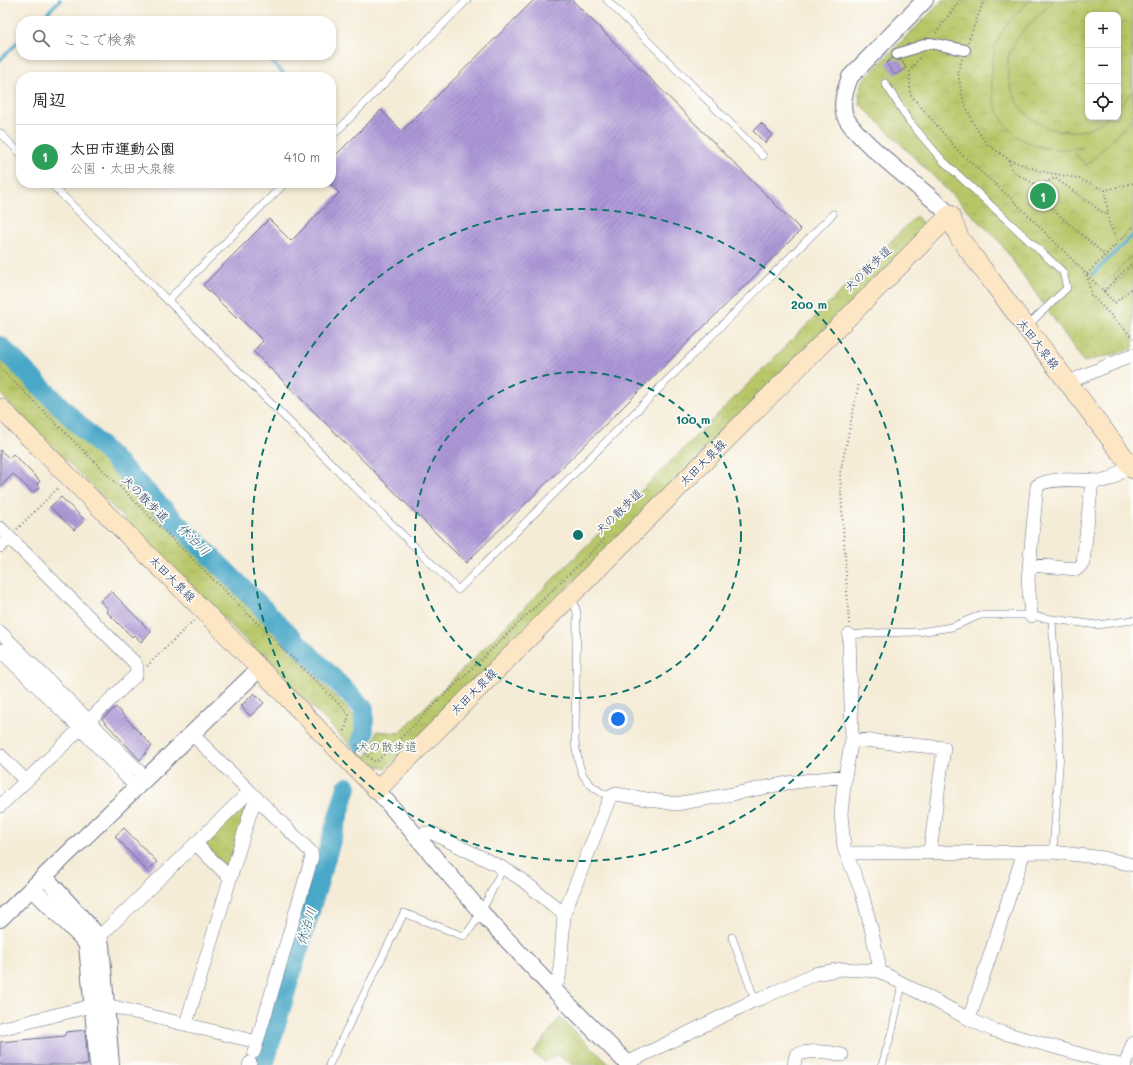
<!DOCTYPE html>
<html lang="ja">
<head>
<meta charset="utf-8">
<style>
  body { margin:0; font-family:Mali,"Klee One",sans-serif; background:#f2f2f2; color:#222 }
  .controls { position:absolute; right:12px; top:12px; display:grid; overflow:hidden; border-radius:8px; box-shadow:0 2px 6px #0003 }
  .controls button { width:36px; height:36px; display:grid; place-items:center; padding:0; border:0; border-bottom:1px solid #e0e0e0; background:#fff; color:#222; font:20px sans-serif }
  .you { position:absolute; left:618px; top:719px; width:14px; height:14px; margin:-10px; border:3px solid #fff; border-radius:50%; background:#1a73e8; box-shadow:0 0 0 6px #1a73e833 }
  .badge { display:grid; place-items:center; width:26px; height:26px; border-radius:50%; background:#7c3aed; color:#fff; font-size:13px; font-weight:700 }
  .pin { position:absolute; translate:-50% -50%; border:2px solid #fff; box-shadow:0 1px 4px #0006 }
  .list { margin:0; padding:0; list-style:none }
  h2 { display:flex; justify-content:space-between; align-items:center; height:52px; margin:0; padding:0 16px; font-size:17px }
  h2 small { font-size:13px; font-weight:400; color:#767676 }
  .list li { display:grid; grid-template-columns:26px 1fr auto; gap:12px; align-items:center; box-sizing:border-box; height:64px; padding:0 16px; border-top:1px solid #e0e0e0 }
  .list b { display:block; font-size:15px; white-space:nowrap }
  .list p { margin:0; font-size:13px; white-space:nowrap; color:#767676 }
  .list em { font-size:13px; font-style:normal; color:#767676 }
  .icon { flex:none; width:22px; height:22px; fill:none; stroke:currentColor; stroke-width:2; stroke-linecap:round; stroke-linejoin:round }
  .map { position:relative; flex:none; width:1133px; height:1065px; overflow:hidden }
  .search { position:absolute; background:#fff; box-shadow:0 2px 6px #0003; left:16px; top:16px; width:320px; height:44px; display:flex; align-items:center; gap:10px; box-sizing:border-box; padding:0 14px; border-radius:16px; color:#767676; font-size:15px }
  .panel { position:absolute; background:#fff; box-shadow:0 2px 6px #0003; left:16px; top:72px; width:320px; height:116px; border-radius:16px }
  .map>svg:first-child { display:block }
  .park { fill:url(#park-crowns); stroke:#6a7a63; fill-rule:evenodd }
  .garden { fill:url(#garden-dots); stroke:#6a7a63 }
  .pitch { fill:#b8c668; stroke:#6a7a63 }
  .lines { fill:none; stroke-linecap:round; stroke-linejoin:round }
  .stream { stroke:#49a7c8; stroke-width:3.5 }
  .river { stroke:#49a7c8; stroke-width:20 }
  .building { fill:url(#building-hatch) }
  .service-casing { stroke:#677188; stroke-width:8 }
  .pedestrian-casing { stroke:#677188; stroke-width:12 }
  .minor-casing { stroke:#677188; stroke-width:14 }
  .tertiary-casing { stroke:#677188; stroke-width:18 }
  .secondary-casing { stroke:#677188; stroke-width:20 }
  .path { stroke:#677188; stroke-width:2; stroke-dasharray:1 3; stroke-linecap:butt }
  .service { stroke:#fff; stroke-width:7 }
  .pedestrian { stroke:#fff; stroke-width:10 }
  .minor { stroke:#fff; stroke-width:13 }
  .tertiary { stroke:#fff; stroke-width:16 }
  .secondary { stroke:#fce6c4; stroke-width:19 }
  .ring { fill:none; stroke:#0f766e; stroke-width:2; stroke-dasharray:7 5 }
  .labels { text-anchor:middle; stroke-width:3.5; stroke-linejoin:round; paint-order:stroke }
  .street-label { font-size:12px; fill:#1b2f5e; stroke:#fdfcf7 }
  .park-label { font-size:12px; fill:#4a5c61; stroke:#fdfcf7 }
  .water-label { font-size:13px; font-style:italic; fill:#2d5f88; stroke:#fdfcf7 }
  .centre { fill:#0f766e; stroke:#fdfcf7; stroke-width:2 }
  .ring-label { font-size:12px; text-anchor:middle; font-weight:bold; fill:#0f766e; stroke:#fdfcf7; stroke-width:3.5; stroke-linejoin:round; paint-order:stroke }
</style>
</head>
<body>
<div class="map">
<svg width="1133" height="1065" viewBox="0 0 1133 1065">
  <defs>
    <pattern id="park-crowns" width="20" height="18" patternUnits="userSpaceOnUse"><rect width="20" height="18" fill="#b8c668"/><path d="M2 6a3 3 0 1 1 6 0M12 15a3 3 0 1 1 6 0" fill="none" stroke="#9eaa5d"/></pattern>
    <pattern id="garden-dots" width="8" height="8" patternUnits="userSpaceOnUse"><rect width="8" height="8" fill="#b8c668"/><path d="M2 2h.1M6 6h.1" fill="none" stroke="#9eaa5d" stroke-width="1.8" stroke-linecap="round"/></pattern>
    <pattern id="building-hatch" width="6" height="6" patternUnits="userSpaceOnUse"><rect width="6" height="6" fill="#ae98d8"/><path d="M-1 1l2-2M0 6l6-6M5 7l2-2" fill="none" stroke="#8d7cb2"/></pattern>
  </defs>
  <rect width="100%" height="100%" fill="#fdfcf7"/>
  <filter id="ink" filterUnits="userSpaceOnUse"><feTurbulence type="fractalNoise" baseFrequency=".025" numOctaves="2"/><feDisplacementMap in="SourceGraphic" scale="8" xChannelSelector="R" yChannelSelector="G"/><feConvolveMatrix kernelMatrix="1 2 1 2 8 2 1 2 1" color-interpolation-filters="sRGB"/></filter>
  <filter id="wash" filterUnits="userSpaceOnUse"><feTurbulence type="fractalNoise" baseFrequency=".012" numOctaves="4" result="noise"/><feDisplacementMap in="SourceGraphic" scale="16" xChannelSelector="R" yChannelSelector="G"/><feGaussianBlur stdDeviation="0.9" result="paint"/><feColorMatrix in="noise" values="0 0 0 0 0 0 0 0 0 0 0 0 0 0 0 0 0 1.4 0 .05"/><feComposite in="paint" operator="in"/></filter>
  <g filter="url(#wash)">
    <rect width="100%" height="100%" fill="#f5ecd7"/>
    <!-- park -->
    <path class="park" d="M943 0H1133V349L1084 362 999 241 860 104 859 94 864 79ZM1088 15H1118V117H1088Z
      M916 216 927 228 386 769 365 760 0 394V355L97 450 357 719 355 747 365 757 371 752 377 731 399 733Z
      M245 802 248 804 230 863 226 867 205 846V842Z"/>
    <!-- garden -->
    <path class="garden" d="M1133 254V267L1108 292 1102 287Z
      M560 1018 610 1065H573L557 1055 545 1062 533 1053Z"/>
    <!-- pitch -->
    <path class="pitch" d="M1031 0H1054C1038 17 1013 35 1008 59 1007 65 1008 72 1009 78 1011 93 1019 109 1032 119 1052 136 1089 136 1108 117H1118V107L1133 91V118L1087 165 1075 154 1082 147C1027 158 987 127 992 69 993 59 994 49 998 40 1004 24 1019 12 1031 0Z"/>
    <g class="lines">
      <!-- stream -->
      <path class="stream" d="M39 21 60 0
        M265 55 287 77
        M0 60 21 39
        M1093 274 1133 235"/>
      <!-- river -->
      <path class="river" d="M0 346 364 709V733L361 742
        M264 1065 347 787"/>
    </g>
    <g id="blocks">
      <!-- building -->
      <path class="building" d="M534 0H572L801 230 466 563 253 351 263 341 238 316 236 318 203 285 269 219 291 241 339 193 331 185V160L381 110 402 131Z
        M892 58 896 60H901L906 68 895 75 886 63Z
        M761 123 773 135 765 143 753 131Z
        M0 450 9 458 13 454 40 481 37 484 40 487 33 493 13 474 0 487Z
        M61 497 85 520 74 530 50 507Z
        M111 591 151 632 141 642 134 635 132 637 106 611 108 609 100 601Z
        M254 693 264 703 250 716 241 706Z
        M116 707 152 746 140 760 102 719Z
        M124 828 157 862 147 871 115 836Z
        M85 1030 88 1065H0V1042L64 1036 66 1032Z"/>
    </g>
  </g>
  <g filter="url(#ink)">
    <use href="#blocks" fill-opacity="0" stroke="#677188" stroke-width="1"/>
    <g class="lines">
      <!-- service casing -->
      <g class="service-casing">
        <path id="service" d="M607 0 763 156
          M885 83 909 121 942 160 1063 272 1067 288 1026 327
          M0 133 21 154
          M331 137 467 0
          M50 183 458 590 833 214
          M168 300 285 183
          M572 596 577 613 575 742C579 772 582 784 610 797
          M1052 620 1060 753 1053 852
          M849 635 874 633 919 632 952 627 980 615H1023L1097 625 1133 620
          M732 937 755 1000
          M329 1065 404 913 463 936C475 930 496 881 503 868
          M882 1065 892 1031 902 984"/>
      </g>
      <!-- pedestrian casing -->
      <g class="pedestrian-casing">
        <path id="pedestrian" d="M897 54 930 43 965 50"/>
      </g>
      <!-- minor casing -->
      <g class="minor-casing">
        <path id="minor" d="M1070 384 1078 378 1133 355
          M0 528 135 663 137 668 136 675 0 806
          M0 546 9 537
          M1030 565 1077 569 1083 563 1092 481
          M1031 616 1028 579 1037 486C1049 476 1087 481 1103 481L1111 479 1133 462
          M0 632 146 778
          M849 635 852 739 845 776 841 813 844 848 862 893 871 928 879 964V971
          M0 650 81 729 136 787
          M192 734 311 852 312 857 254 1052
          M852 739 944 748 930 851
          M0 755 26 781
          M417 838 426 833H432L503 868 521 879 564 914
          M196 844 230 878
          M846 853 1053 852 1104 858 1133 865
          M91 942 104 932 249 792
          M553 989 558 981 560 972 564 914 610 797 616 794 676 804 733 794 787 783 845 776
          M969 1019 1024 852
          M186 1024 251 810 257 800
          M0 1029 87 1007 106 1005 257 1042
          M627 1063 755 1000 760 999 814 974 842 969 879 971 969 1019 993 1030 1119 1065
          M249 1065 250 1063
          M794 1065 796 1055C810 1050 828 1051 842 1055
          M1125 1065 1133 1043"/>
      </g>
      <!-- tertiary casing -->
      <g class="tertiary-casing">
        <path id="tertiary" d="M925 0 850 77C846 88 841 101 844 113 850 137 929 193 950 215
          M377 790 480 911 553 989 629 1065
          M45 877 99 937 101 945 111 1065
          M33 889 82 938 87 945 98 1065
          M0 919 260 668"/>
      </g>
      <!-- secondary casing -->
      <g class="secondary-casing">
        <path id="secondary" d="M950 215 960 239 1133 469
          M0 408 204 611 377 790 950 215"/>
      </g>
      <!-- path -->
      <path class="path" d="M936 33 960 0
        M968 42 984 0
        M919 58 910 71V94L960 153 1013 200 1115 303 1133 287
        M962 59 958 72 962 96 974 125 986 143 1009 160 1040 171 1077 178 1105 190 1133 183
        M1009 160 1012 171 1038 186 1043 201 1105 255
        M1038 186 1055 178 1108 216
        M1105 190 1109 223 1118 242
        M1087 274 1133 227
        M1087 275 1091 295 1133 338
        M1104 291 1133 262
        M0 368 349 714 344 734
        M17 529 59 487
        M849 624 840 474 859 383
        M147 666 194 620
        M356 745 373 761H377L607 537"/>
      <!-- service -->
      <use href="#service" class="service"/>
      <!-- pedestrian -->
      <use href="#pedestrian" class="pedestrian"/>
      <!-- minor -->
      <use href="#minor" class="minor"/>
      <!-- tertiary -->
      <use href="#tertiary" class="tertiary"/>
      <!-- secondary -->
      <use href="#secondary" class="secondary"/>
    </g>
  </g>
  <!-- distance rings -->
  <g class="ring">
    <circle cx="578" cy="535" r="163"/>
    <circle cx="578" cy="535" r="326"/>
  </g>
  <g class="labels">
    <!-- street labels -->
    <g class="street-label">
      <text transform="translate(868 269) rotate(-44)" y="4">犬の散歩道</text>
      <text transform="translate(1038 344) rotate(52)" y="4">太田大泉線</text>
      <text transform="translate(703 463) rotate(-45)" y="4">太田大泉線</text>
      <text transform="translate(145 499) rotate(45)" y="4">犬の散歩道</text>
      <text transform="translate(619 512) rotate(-44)" y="4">犬の散歩道</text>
      <text transform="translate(172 579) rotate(45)" y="4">太田大泉線</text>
      <text transform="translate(474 692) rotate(-45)" y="4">太田大泉線</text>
    </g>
    <!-- park labels -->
    <g class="park-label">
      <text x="387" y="751">犬の散歩道</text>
    </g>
    <!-- water labels -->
    <g class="water-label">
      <text transform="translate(194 539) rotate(45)" y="5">休泊川</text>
      <text transform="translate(306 926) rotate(-73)" y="5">休泊川</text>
    </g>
  </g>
  <circle cx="578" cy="535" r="6" class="centre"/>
  <g class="ring-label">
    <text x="809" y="309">200 m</text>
    <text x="693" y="424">100 m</text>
  </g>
</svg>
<div class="controls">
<button>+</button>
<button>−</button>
<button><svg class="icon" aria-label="locate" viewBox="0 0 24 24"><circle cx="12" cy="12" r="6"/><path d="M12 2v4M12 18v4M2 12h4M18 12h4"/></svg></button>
</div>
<div class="you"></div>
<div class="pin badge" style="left:1043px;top:196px;background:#2e9e5b">1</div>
<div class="search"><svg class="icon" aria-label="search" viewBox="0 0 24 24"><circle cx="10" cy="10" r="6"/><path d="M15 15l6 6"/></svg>ここで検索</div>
<section class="panel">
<h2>周辺<small></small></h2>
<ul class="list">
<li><span class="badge" style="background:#2e9e5b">1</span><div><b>太田市運動公園</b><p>公園 · 太田大泉線</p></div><em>410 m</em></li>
</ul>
</section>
</div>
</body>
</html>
